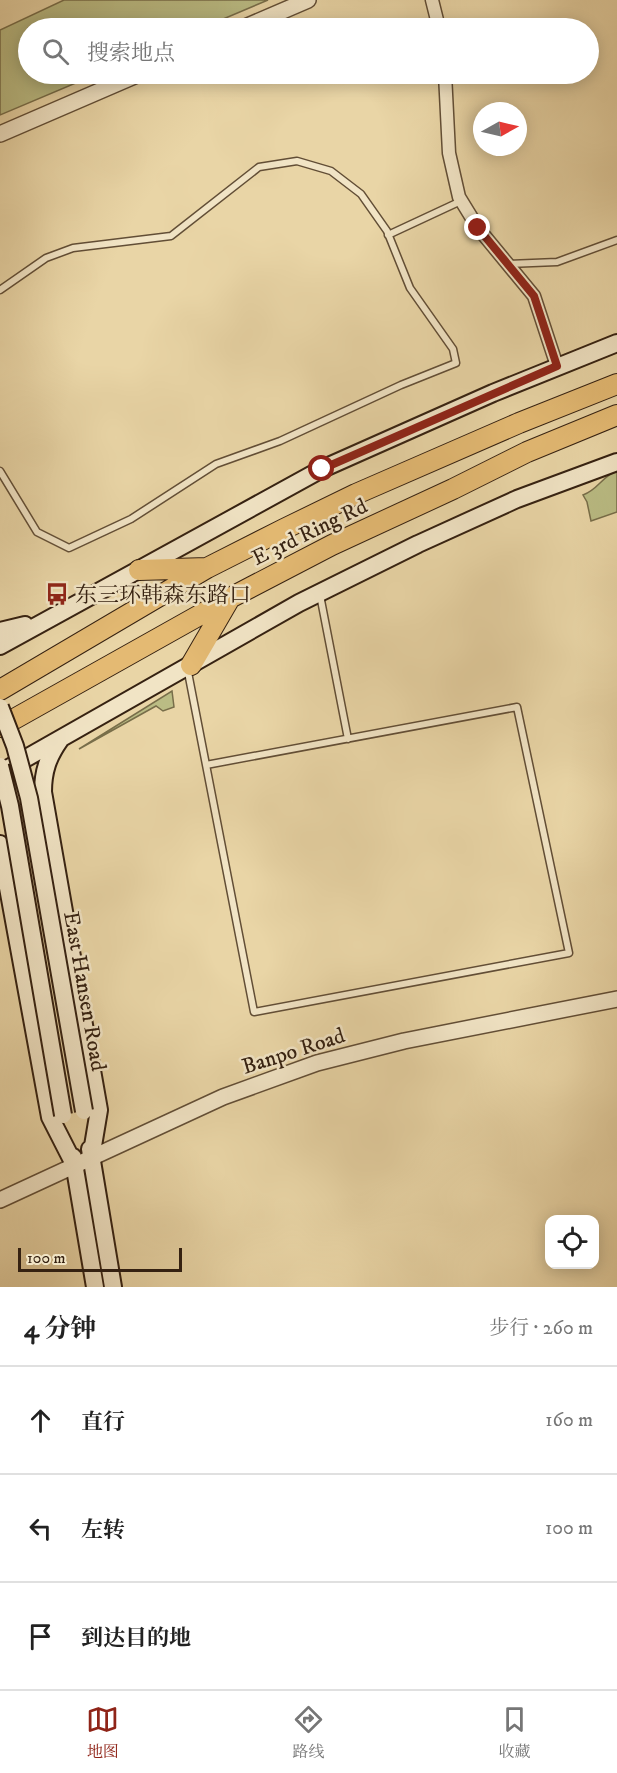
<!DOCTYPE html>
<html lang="zh">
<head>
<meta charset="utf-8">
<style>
  body { margin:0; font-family:"IM FELL DW Pica","Noto Serif SC",serif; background:#f2f2f2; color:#222 }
  .controls { position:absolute; right:18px; bottom:18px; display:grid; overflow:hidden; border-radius:12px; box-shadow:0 3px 15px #0003 }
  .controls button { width:54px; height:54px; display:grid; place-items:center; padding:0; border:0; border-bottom:2px solid #e0e0e0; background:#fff; color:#222; font:30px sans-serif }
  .compass { position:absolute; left:473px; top:102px; width:54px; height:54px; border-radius:50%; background:#fff; box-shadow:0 3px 15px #0003; rotate:82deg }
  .scale { position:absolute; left:18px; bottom:15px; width:164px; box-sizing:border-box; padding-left:6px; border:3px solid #352111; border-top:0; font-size:16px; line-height:21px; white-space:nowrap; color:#352111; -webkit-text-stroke:4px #f1e4c5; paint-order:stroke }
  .stop { position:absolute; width:18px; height:18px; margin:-14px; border:4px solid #8f2418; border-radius:50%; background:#fff }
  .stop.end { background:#8f2418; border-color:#fff; box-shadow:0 2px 6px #0008 }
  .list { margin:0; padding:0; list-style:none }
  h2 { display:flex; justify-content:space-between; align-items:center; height:78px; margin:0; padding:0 24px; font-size:26px }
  h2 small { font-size:20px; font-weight:400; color:#767676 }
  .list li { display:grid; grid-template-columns:39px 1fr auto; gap:18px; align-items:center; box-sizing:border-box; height:108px; padding:0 24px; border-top:2px solid #e0e0e0 }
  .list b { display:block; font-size:22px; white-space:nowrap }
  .list em { font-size:20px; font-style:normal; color:#767676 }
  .icon { flex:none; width:33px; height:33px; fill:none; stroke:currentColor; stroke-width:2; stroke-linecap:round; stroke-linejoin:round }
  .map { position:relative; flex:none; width:617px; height:1287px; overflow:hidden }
  .search { position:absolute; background:#fff; box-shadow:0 3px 15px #0003; left:18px; right:18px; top:18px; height:66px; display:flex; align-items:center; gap:15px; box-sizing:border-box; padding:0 21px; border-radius:33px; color:#767676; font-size:22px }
  .sheet { height:402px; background:#fff }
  nav { display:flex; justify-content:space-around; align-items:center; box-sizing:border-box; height:84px; border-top:2px solid #e0e0e0; background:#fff; font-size:16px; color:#767676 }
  nav a { display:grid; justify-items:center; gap:3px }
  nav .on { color:#8f2418 }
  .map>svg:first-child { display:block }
  .green { fill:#babc84; stroke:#786e4a; stroke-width:1.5 }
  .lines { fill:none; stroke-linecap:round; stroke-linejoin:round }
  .service-casing { stroke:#624e36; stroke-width:9 }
  .minor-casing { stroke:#624e36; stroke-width:15 }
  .tertiary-casing { stroke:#624e36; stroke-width:18 }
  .secondary-casing { stroke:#352111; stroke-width:20 }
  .trunk-casing { stroke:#352111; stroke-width:22 }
  .service { stroke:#f1e4c5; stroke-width:6 }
  .minor { stroke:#f1e4c5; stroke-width:12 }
  .tertiary { stroke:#f1e4c5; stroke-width:15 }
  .secondary { stroke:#f1e4c5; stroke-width:16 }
  .trunk { stroke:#e4ba73; stroke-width:20 }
  .secondary-bridge-casing { stroke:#352111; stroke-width:20; stroke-linecap:butt }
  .secondary-bridge { stroke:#f1e4c5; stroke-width:16 }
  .route { stroke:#8f2418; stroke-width:8 }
  .labels { text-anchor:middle; stroke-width:5; stroke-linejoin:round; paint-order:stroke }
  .street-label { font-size:22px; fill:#352111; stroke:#f1e4c5 }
  .poi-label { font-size:22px; fill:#352111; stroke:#f1e4c5; text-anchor:start }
</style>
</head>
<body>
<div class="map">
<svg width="617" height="1287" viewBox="0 0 617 1287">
  <rect width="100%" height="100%" fill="#e9d5a6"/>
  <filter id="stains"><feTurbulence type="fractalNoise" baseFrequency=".00333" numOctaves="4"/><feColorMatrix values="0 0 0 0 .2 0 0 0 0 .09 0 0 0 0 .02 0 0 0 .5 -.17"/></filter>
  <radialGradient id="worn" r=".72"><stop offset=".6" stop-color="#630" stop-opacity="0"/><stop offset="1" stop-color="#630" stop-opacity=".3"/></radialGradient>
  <!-- green -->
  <path class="green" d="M64 0H268L202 28H28V74H97L0 115V30Z
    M617 471V512L591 521 587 502 583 495C599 489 601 477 617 471Z
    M172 691 174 707 163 711 156 706 79 749Z"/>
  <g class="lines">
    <!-- service casing -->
    <g class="service-casing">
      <path id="service" d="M388 235 461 201
        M507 264 557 262 617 240
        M0 290 46 258 73 248 171 236 259 167 297 161 331 171 361 194 387 231 410 288 453 349 456 363 401 385 280 441 216 464 131 519 69 548 37 532 0 471
        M320 595 348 739
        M187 667 254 1012 569 953 517 707 206 765"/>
    </g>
    <!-- minor casing -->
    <g class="minor-casing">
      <path id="minor" d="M432 0 439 28
        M445 74 449 153 459 197 478 228 534 296 557 366"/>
    </g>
    <!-- tertiary casing -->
    <g class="tertiary-casing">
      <path id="tertiary" d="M243 28 308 0
        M0 134 139 74
        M0 1200 223 1097 317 1063 404 1041 617 999"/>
    </g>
    <!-- secondary casing -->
    <g class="secondary-casing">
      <path id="secondary" d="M0 631 25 625
        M0 646 322 469 493 393 617 343
        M60 740C48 757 43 771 43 792L99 1110 91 1158
        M0 773 299 603 418 544 517 499 617 462
        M0 844 50 1117 75 1166
        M90 1149 113 1287
        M73 1157 95 1287"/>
    </g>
    <!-- trunk casing -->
    <g class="trunk-casing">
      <path id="trunk" d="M139 570 207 568
        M191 665 230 598
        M0 690 207 568 284 529 356 494 519 423 617 384
        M0 727 230 598 332 545 453 489 527 452 617 415"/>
    </g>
    <!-- service -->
    <use href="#service" class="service"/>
    <!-- minor -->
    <use href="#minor" class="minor"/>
    <!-- tertiary -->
    <use href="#tertiary" class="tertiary"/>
    <!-- secondary -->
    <use href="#secondary" class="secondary"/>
    <!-- trunk -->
    <use href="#trunk" class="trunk"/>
    <!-- secondary-bridge casing -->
    <g class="secondary-bridge-casing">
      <path id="secondary-bridge" d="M0 707 15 746 29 798 84 1111
        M0 766 10 806 63 1115"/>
    </g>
    <!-- secondary-bridge -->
    <use href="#secondary-bridge" class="secondary-bridge"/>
  </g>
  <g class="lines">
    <!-- route -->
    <path class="route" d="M322 469 557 366 534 296 478 228"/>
  </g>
  <!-- icons -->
  <defs>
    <g id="bus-bare" transform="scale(1.8)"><path d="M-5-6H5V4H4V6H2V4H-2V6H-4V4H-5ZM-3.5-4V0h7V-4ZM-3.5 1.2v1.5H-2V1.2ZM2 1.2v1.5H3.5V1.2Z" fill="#8f2418" stroke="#f1e4c5" stroke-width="2.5" paint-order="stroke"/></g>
  </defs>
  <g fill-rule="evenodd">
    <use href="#bus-bare" x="57" y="594"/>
  </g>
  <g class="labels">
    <!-- street labels -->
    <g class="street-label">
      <text transform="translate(309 531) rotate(-26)" y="8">E 3rd Ring Rd</text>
      <text transform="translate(86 991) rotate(80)" y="8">East Hansen Road</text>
      <text transform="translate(293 1050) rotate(-18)" y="8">Banpo Road</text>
    </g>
    <!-- poi labels -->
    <g class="poi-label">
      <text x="75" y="602">东三环韩森东路口</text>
    </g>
  </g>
  <rect width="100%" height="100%" filter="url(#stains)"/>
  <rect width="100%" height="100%" fill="url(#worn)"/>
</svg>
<div class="controls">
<button><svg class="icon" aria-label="locate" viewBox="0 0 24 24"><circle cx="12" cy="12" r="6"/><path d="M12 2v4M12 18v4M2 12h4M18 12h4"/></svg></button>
</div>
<svg class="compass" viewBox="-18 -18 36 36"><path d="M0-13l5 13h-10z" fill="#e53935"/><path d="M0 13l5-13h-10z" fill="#767676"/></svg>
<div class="scale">100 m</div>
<div class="stop" style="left:322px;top:469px"></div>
<div class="stop end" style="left:478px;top:228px"></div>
<div class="search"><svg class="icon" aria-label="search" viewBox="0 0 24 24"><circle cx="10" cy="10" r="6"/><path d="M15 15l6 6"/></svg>搜索地点</div>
</div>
<section class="sheet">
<h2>4 分钟<small>步行 · 260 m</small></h2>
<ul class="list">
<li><svg class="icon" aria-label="ahead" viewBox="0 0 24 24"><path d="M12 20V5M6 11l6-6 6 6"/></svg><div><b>直行</b></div><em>160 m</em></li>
<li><svg class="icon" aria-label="left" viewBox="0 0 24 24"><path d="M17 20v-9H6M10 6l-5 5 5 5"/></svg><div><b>左转</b></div><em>100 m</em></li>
<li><svg class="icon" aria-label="arrive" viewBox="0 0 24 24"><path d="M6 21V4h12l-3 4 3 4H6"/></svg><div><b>到达目的地</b></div></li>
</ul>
</section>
<nav>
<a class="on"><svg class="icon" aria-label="map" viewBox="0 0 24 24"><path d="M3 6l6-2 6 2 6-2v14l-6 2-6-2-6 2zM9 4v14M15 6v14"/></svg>地图</a>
<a><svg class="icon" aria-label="directions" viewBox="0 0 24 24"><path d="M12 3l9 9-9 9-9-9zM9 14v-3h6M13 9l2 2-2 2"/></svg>路线</a>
<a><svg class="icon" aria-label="saved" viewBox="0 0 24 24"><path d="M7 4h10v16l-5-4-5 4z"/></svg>收藏</a>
</nav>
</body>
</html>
